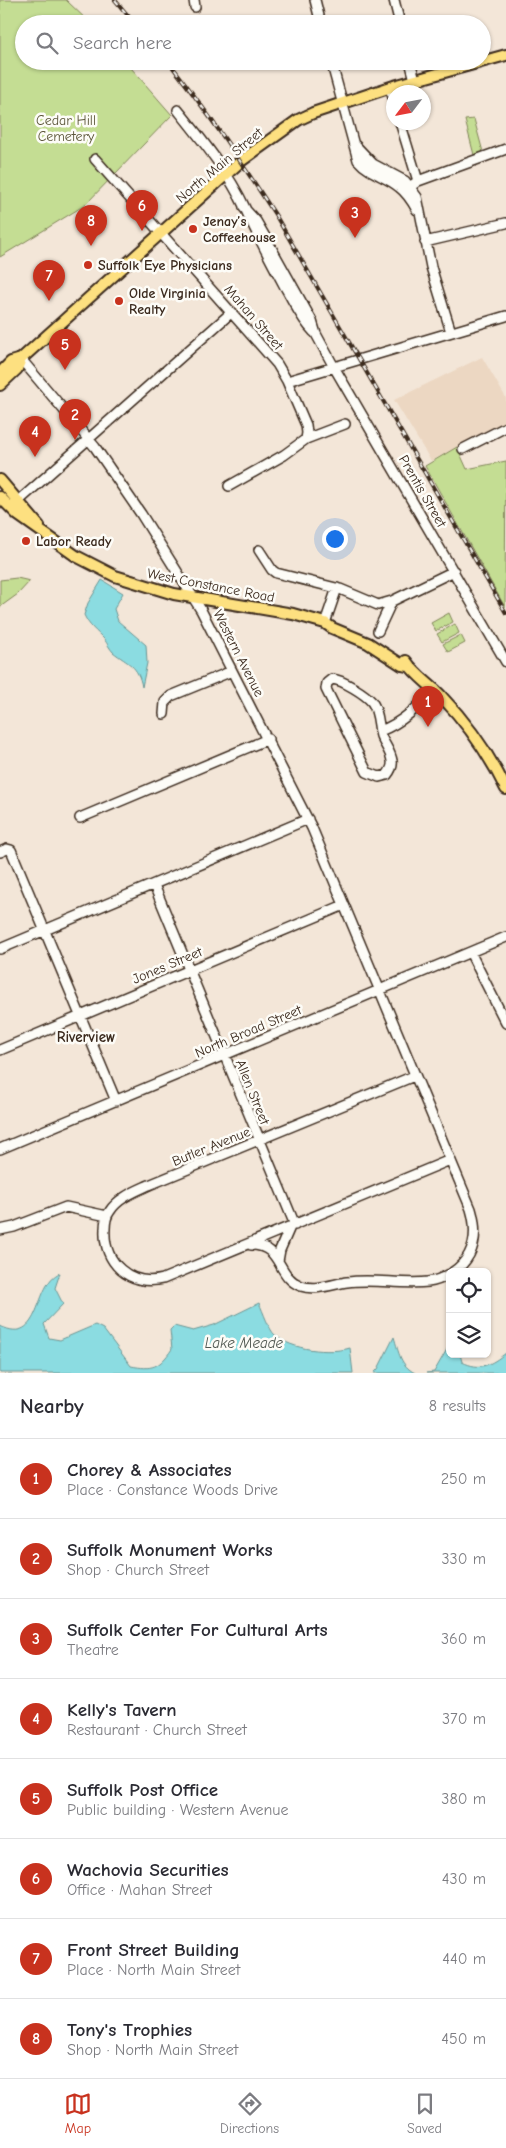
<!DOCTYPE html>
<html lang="en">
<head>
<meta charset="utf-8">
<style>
  body { margin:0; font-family:"Comic Neue",sans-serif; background:#f7f7f7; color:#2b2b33 }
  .controls { position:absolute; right:15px; bottom:15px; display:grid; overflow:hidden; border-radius:8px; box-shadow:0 1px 4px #0004 }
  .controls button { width:45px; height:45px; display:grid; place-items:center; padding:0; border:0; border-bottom:1px solid #e1e1e2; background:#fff; color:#2b2b33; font:25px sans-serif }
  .compass { position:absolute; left:386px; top:85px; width:45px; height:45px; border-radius:50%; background:#fff; box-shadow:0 1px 4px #0004; rotate:238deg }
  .you { position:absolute; left:334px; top:538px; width:18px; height:18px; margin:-12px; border:4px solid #fff; border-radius:50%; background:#1a73e8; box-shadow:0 0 0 8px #1a73e833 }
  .badge { display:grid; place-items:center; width:32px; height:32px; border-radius:50%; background:#c8321e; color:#fff; font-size:16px; font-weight:700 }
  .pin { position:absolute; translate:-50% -41px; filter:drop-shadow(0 1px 2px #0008) }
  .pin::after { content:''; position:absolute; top:26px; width:18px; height:15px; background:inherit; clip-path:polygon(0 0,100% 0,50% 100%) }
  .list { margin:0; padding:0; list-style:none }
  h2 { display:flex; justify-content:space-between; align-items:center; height:65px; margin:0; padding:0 20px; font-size:21px }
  h2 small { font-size:16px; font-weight:400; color:#7c7c81 }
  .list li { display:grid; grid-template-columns:32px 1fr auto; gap:15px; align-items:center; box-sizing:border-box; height:80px; padding:0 20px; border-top:1px solid #e1e1e2 }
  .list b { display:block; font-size:19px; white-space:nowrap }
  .list p { margin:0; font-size:16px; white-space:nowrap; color:#7c7c81 }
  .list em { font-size:16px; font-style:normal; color:#7c7c81 }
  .icon { flex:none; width:28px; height:28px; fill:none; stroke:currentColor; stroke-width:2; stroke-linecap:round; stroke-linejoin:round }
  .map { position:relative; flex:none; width:506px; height:1373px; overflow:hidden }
  .search { position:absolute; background:#fff; box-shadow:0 1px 4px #0004; left:15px; right:15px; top:15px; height:55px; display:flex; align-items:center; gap:12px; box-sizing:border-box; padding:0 18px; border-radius:28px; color:#7c7c81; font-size:19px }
  .sheet { height:705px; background:#fff }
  nav { display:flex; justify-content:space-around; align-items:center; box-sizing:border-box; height:70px; border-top:1px solid #e1e1e2; background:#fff; font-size:14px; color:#7c7c81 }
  nav a { display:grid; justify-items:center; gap:2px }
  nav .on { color:#c8321e }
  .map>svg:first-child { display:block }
  .built { fill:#ecd7c2 }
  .green { fill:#c4dd93; stroke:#808458 }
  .water { fill:#8bdce1; stroke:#6b9593 }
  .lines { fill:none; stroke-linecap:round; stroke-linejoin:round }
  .minor-casing { stroke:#3b2a1e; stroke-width:12 }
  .major-casing { stroke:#3b2a1e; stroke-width:14 }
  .minor { stroke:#fdfcf7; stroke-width:9 }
  .major { stroke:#fde080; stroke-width:10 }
  .rail-casing { stroke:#3b2a1e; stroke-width:4 }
  .rail { stroke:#fdfcf7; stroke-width:2; stroke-dasharray:5.5; stroke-linecap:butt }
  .poi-dot { fill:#c8321e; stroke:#fdfcf7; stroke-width:2 }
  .labels { text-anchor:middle; stroke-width:5; stroke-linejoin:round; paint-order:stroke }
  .park-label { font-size:14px; fill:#5d573b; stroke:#fdfcf7 }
  .street-label { font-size:14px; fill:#3b2a1e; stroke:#fdfcf7 }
  .poi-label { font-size:14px; font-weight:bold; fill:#3b2a1e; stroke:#fdfcf7; text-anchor:start }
  .neighbourhood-label { font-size:15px; font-weight:bold; fill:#3b2a1e; stroke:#fdfcf7 }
  .water-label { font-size:15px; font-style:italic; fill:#4f564f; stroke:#fdfcf7 }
</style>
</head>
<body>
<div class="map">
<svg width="506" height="1373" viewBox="0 0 506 1373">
  <rect width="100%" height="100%" fill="#f3e6d8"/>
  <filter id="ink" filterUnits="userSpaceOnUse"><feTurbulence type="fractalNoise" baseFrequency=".02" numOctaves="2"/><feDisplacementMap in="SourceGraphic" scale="10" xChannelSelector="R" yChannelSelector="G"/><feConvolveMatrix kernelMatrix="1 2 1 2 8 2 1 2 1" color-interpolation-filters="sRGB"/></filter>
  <g filter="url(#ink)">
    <!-- built -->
    <path class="built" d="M482 357 506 398V422L431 461 394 400Z"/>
    <!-- green -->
    <path class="green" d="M0 0H66L91 24H24V61H125L172 115 85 205 0 257Z
      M474 119 483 152 474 155 465 120Z
      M457 447 467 469 506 461 505 607 425 466Z
      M17 578 30 581 18 594 0 607V580Z
      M449 613 453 622 436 631 431 623Z
      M455 624 459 633 442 642 437 634Z
      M461 635 465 643 448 652 443 644Z"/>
    <!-- water -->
    <path class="water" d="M102 580 123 593 114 609 118 621 146 645 147 663 142 687C138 665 128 664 113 652 110 649 107 643 104 639 96 631 89 626 84 615L88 603Z
      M60 1273 55 1288 63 1304 44 1324 49 1338 60 1340 95 1325 103 1329 131 1366C152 1370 159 1368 172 1349L170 1330 174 1326 193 1331 214 1325 259 1303C263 1311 269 1330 275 1335 291 1350 330 1354 350 1348L353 1373H0V1326C43 1347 33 1283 60 1273Z
      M394 1337C399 1353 400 1365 415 1373H374L378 1369Z
      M450 1344V1354H460L462 1362C481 1371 490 1365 506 1353V1373H426L434 1372Z"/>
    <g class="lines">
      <!-- minor casing -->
      <g class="minor-casing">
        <path id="minor" d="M194 0 195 7
          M315 0 321 24
          M394 0 400 24
          M331 61 358 160C370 174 386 176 399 187 407 193 412 201 417 210
          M410 61 415 80
          M390 88 394 100
          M178 110C202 140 229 173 245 208 257 235 271 261 285 287 294 302 301 319 314 332
          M400 122 418 181
          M355 145 373 164 405 181 417 197 431 267 451 332
          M95 159 277 364 287 381 306 425 307 433 306 439
          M407 189 418 181 506 149
          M244 208 256 221 264 235 312 321 316 334 334 367 506 662
          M425 242 506 223
          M21 359 95 447 141 514 201 610 312 828 471 1209C478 1233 476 1256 453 1272
          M287 381 506 316
          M463 449 506 427
          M229 486 284 455 306 439 345 424
          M13 506 232 312
          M259 550 272 570 276 573 340 589 378 605 392 601 454 571
          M325 623 337 588
          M378 631 392 601
          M332 679C343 680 365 694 372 702 379 712 378 725 381 736 384 744 391 752 392 761 393 766 391 770 387 775L379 777 367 772 326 689 327 683Z
          M164 714 165 702 171 696 232 671
          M380 731C402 723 419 706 435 689
          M80 818 268 739
          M0 852 7 849 11 850 116 1101
          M154 885 295 1225
          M0 949 308 819
          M470 952 506 1023
          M0 1050 344 905
          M414 1076 149 1185C136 1191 118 1198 110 1211 106 1216 105 1223 105 1229 103 1263 130 1287 163 1279L450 1160
          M0 1149 506 937
          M0 1230 14 1227 66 1207 107 1216
          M251 1245C283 1245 276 1277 301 1286 316 1291 333 1284 347 1282 374 1278 401 1285 428 1282 436 1281 443 1278 450 1274
          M278 1261 280 1250 290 1227"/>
      </g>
      <!-- major casing -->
      <g class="major-casing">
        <path id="major" d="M0 373 11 362 21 359 241 161 298 120 313 113 394 86 506 55
          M0 385 17 369 21 359
          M0 480 39 526
          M0 497 18 515 76 556 115 576 174 594 293 614 325 623 332 628 368 643 402 665 409 666
          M406 661C415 675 431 685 442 697 468 724 489 754 506 789"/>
      </g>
      <!-- minor -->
      <use href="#minor" class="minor"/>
      <!-- major -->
      <use href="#major" class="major"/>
      <!-- rail casing -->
      <g class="rail-casing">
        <path id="rail" d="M115 0 135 24
          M168 61C207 111 242 163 276 216L506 613"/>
      </g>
      <!-- rail -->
      <use href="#rail" class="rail"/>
    </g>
  </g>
  <!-- markers -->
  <g class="poi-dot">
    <circle cx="193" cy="229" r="5"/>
    <circle cx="88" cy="265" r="5"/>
    <circle cx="119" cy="301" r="5"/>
    <circle cx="26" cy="541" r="5"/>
  </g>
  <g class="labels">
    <!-- park labels -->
    <g class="park-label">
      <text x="66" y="125">Cedar Hill<tspan x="66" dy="16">Cemetery</tspan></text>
    </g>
    <!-- street labels -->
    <g class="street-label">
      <text transform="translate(219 165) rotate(-40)" y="5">North Main Street</text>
      <text transform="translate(254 317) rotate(49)" y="5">Mahan Street</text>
      <text transform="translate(423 491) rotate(60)" y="5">Prentis Street</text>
      <text transform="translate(211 585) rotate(11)" y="5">West Constance Road</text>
      <text transform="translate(239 653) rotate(63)" y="5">Western Avenue</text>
      <text transform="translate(167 965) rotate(-23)" y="5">Jones Street</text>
      <text transform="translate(248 1031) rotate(-23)" y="5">North Broad Street</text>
      <text transform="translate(253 1092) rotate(68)" y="5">Allen Street</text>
      <text transform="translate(211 1146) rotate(-22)" y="5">Butler Avenue</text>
    </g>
    <!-- poi labels -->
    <g class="poi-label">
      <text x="203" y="226">Jenay’s<tspan x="203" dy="16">Coffeehouse</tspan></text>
      <text x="98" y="270">Suffolk Eye Physicians</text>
      <text x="129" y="298">Olde Virginia<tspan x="129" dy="16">Realty</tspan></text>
      <text x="36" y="546">Labor Ready</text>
    </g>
    <!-- neighbourhood labels -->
    <g class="neighbourhood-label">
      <text x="86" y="1042">Riverview</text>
    </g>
    <!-- water labels -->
    <g class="water-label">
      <text x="244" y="1348">Lake Meade</text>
    </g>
  </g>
</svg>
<div class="controls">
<button><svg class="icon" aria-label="locate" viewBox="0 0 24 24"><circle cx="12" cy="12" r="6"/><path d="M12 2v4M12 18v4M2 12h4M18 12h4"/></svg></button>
<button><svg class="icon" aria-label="layers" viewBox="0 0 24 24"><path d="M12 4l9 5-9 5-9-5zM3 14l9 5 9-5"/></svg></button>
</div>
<svg class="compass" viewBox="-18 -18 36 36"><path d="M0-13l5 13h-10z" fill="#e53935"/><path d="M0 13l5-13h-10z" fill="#7c7c81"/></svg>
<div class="you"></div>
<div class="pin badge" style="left:428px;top:727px">1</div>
<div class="pin badge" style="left:75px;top:440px">2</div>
<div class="pin badge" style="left:355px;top:238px">3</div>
<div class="pin badge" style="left:35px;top:457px">4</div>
<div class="pin badge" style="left:65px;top:370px">5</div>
<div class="pin badge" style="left:142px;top:231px">6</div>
<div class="pin badge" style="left:49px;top:301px">7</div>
<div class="pin badge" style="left:91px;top:246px">8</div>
<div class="search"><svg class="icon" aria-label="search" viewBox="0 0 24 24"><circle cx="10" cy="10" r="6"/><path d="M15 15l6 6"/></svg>Search here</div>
</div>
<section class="sheet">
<h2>Nearby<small>8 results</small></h2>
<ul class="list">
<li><span class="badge">1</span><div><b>Chorey &amp; Associates</b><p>Place · Constance Woods Drive</p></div><em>250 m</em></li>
<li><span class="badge">2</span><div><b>Suffolk Monument Works</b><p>Shop · Church Street</p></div><em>330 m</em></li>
<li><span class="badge">3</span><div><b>Suffolk Center For Cultural Arts</b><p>Theatre</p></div><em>360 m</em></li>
<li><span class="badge">4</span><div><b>Kelly's Tavern</b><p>Restaurant · Church Street</p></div><em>370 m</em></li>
<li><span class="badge">5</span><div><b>Suffolk Post Office</b><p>Public building · Western Avenue</p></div><em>380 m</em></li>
<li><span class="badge">6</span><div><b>Wachovia Securities</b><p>Office · Mahan Street</p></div><em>430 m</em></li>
<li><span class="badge">7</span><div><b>Front Street Building</b><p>Place · North Main Street</p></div><em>440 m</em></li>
<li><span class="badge">8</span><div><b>Tony's Trophies</b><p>Shop · North Main Street</p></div><em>450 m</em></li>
</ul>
</section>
<nav>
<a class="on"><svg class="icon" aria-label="map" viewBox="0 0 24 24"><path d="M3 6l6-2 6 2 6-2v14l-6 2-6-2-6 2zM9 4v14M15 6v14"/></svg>Map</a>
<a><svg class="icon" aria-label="directions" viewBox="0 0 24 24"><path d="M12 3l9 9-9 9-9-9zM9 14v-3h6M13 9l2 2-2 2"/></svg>Directions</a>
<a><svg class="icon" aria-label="saved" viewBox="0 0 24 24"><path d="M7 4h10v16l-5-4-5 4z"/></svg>Saved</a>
</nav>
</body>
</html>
